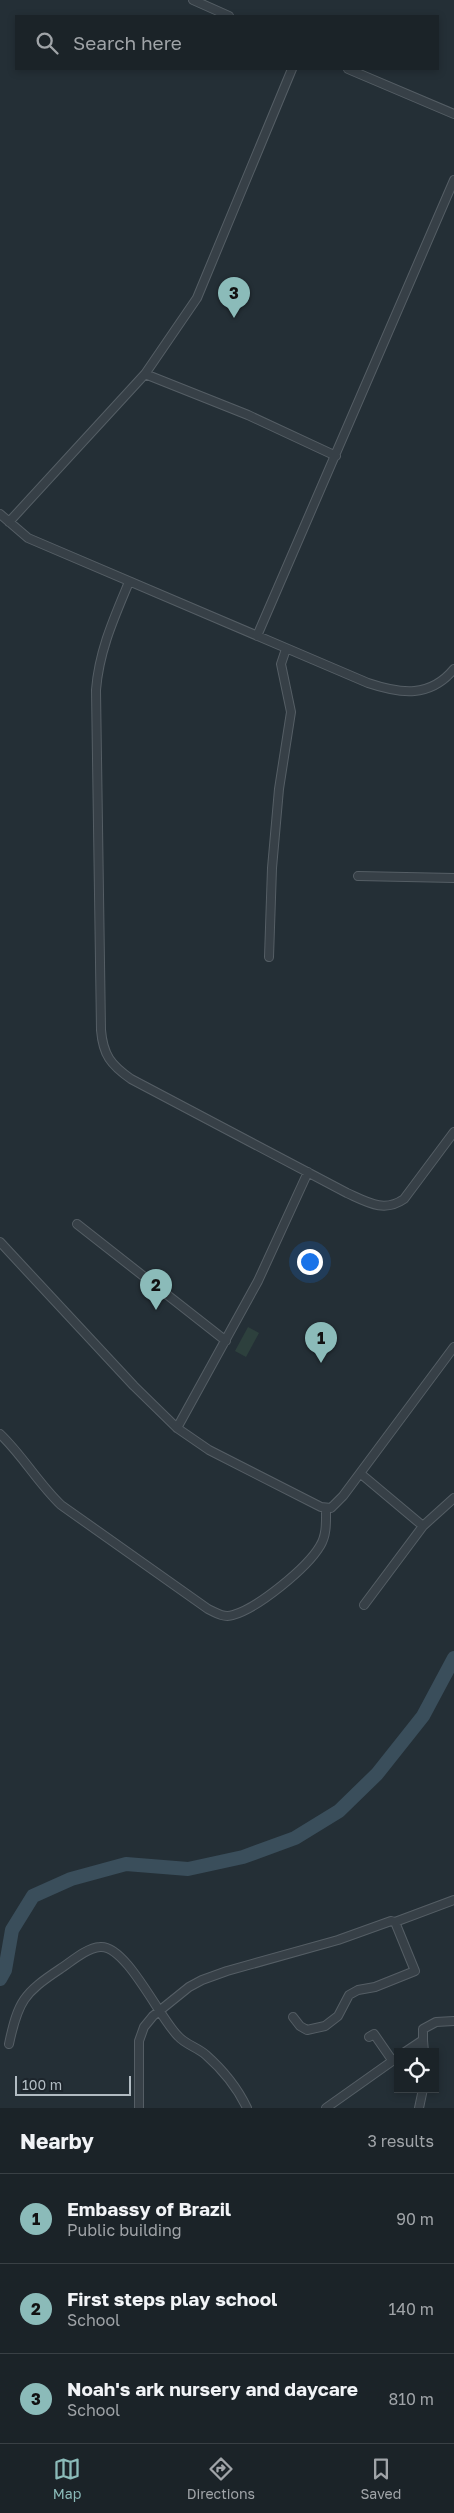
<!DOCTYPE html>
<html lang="en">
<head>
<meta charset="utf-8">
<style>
  body { margin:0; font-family:"Golos Text",sans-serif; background:#282f34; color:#f1f3f6 }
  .controls { position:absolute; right:15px; bottom:15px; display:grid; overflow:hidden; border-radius:0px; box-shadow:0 2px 8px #0003 }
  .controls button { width:45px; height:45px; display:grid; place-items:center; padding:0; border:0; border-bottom:1px solid #394045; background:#1b2328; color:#f1f3f6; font:25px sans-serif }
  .scale { position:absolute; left:15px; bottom:12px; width:116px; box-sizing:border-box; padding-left:5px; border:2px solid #b2bcc3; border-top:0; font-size:14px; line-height:18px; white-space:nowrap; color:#b2bcc3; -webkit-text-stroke:4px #1d252c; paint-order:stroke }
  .you { position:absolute; left:309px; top:1261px; width:18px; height:18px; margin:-12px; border:4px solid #fff; border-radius:50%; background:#1a73e8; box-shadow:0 0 0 8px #1a73e833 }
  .badge { display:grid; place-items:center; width:32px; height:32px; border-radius:50%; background:#8bbbb9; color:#111; font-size:16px; font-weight:700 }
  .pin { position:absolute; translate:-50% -41px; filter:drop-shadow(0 1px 2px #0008) }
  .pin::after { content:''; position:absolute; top:26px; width:18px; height:15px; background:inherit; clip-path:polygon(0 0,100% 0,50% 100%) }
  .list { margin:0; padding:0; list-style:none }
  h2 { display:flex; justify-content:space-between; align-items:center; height:65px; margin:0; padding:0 20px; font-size:21px }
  h2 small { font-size:16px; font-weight:400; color:#a0a4a8 }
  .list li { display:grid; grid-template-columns:32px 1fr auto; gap:15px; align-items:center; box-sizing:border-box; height:90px; padding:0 20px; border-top:1px solid #394045 }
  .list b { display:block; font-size:19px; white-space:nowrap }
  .list p { margin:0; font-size:16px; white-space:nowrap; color:#a0a4a8 }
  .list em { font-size:16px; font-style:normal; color:#a0a4a8 }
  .icon { flex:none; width:28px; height:28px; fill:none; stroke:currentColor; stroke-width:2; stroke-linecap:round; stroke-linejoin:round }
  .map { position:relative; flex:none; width:454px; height:2108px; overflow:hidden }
  .search { position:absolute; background:#1b2328; box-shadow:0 2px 8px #0003; left:15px; right:15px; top:15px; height:55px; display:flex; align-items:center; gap:12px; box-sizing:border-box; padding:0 18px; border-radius:0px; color:#a0a4a8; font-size:19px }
  .sheet { height:335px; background:#1b2328 }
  nav { display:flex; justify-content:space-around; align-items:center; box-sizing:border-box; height:70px; border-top:1px solid #394045; background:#1b2328; font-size:14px; color:#a0a4a8 }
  nav a { display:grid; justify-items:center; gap:2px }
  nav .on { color:#8bbbb9 }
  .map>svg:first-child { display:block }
  .green { fill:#2d403d }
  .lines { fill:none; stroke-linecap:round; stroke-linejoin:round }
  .river { stroke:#3a4e5b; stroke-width:14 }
  .minor-casing { stroke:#555e65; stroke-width:10 }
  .minor { stroke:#374047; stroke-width:8 }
</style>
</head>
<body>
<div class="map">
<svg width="454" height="2108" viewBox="0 0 454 2108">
  <rect width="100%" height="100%" fill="#242f36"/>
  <!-- green -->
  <path class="green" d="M248 1327 259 1333 246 1357 235 1351Z"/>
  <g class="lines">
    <!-- river -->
    <path class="river" d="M0 1979 5 1970 12 1930 33 1896 71 1879 126 1864 188 1869 243 1857 295 1838 339 1811 377 1774 423 1716 454 1658"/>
    <!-- minor casing -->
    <g class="minor-casing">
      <path id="minor" d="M193 0 229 16
        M348 69 454 114
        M145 374 248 415 336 456
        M0 514 28 538 368 683C401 694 430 698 454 669
        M9 522 145 374 197 298 292 69
        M129 582C114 618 99 651 96 690L101 1030C103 1055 111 1065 131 1079L347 1193C367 1202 384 1213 404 1199L454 1132
        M257 636 454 180
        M358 876 454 878
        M269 957 272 868 279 789 291 712 281 664 286 649
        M77 1224 226 1341
        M0 1242 134 1386 177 1428 209 1450 321 1507 331 1508 343 1496 454 1347
        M177 1428 258 1281 308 1172
        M0 1434C23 1456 38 1483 61 1505L208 1609C216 1613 224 1618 233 1615 258 1608 307 1568 320 1546 327 1535 326 1521 326 1508
        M361 1474 423 1526
        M364 1605 423 1526 454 1498
        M293 2017 300 2026 307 2030 325 2026 338 2016 349 1995 358 1990 375 1987 415 1971 395 1922
        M369 2037 374 2034 392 2060
        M423 2040 424 2052
        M9 2044C18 2001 24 1993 60 1969 71 1962 86 1948 100 1947 126 1944 160 2019 178 2036 186 2045 197 2047 206 2055 223 2070 237 2087 247 2108
        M405 2052 423 2040V2029L436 2022 454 2021
        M139 2108V2041L144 2027 153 2016 189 1987 202 1980 227 1971 338 1940 391 1921 395 1922 454 1900
        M326 2108 398 2057
        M419 2108 423 2089"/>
    </g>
    <!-- minor -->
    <use href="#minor" class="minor"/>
  </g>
</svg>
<div class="controls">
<button><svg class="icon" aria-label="locate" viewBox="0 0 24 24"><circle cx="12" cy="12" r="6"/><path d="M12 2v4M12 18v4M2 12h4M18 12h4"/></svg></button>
</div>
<div class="scale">100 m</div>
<div class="you"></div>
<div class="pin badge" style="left:321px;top:1363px">1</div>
<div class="pin badge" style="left:156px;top:1310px">2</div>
<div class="pin badge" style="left:234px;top:318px">3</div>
<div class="search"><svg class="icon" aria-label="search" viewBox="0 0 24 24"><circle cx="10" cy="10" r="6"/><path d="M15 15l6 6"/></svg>Search here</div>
</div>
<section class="sheet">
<h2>Nearby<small>3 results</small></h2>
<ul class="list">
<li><span class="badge">1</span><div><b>Embassy of Brazil</b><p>Public building</p></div><em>90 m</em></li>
<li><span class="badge">2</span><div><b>First steps play school</b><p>School</p></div><em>140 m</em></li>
<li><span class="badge">3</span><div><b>Noah's ark nursery and daycare</b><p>School</p></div><em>810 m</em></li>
</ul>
</section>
<nav>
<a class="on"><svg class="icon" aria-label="map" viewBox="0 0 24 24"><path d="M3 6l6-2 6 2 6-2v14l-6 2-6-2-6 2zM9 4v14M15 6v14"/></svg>Map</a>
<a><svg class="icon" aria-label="directions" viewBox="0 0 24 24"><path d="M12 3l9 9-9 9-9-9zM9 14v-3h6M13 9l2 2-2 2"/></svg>Directions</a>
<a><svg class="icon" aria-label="saved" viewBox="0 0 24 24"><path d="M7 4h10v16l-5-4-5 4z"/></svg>Saved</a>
</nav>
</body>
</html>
